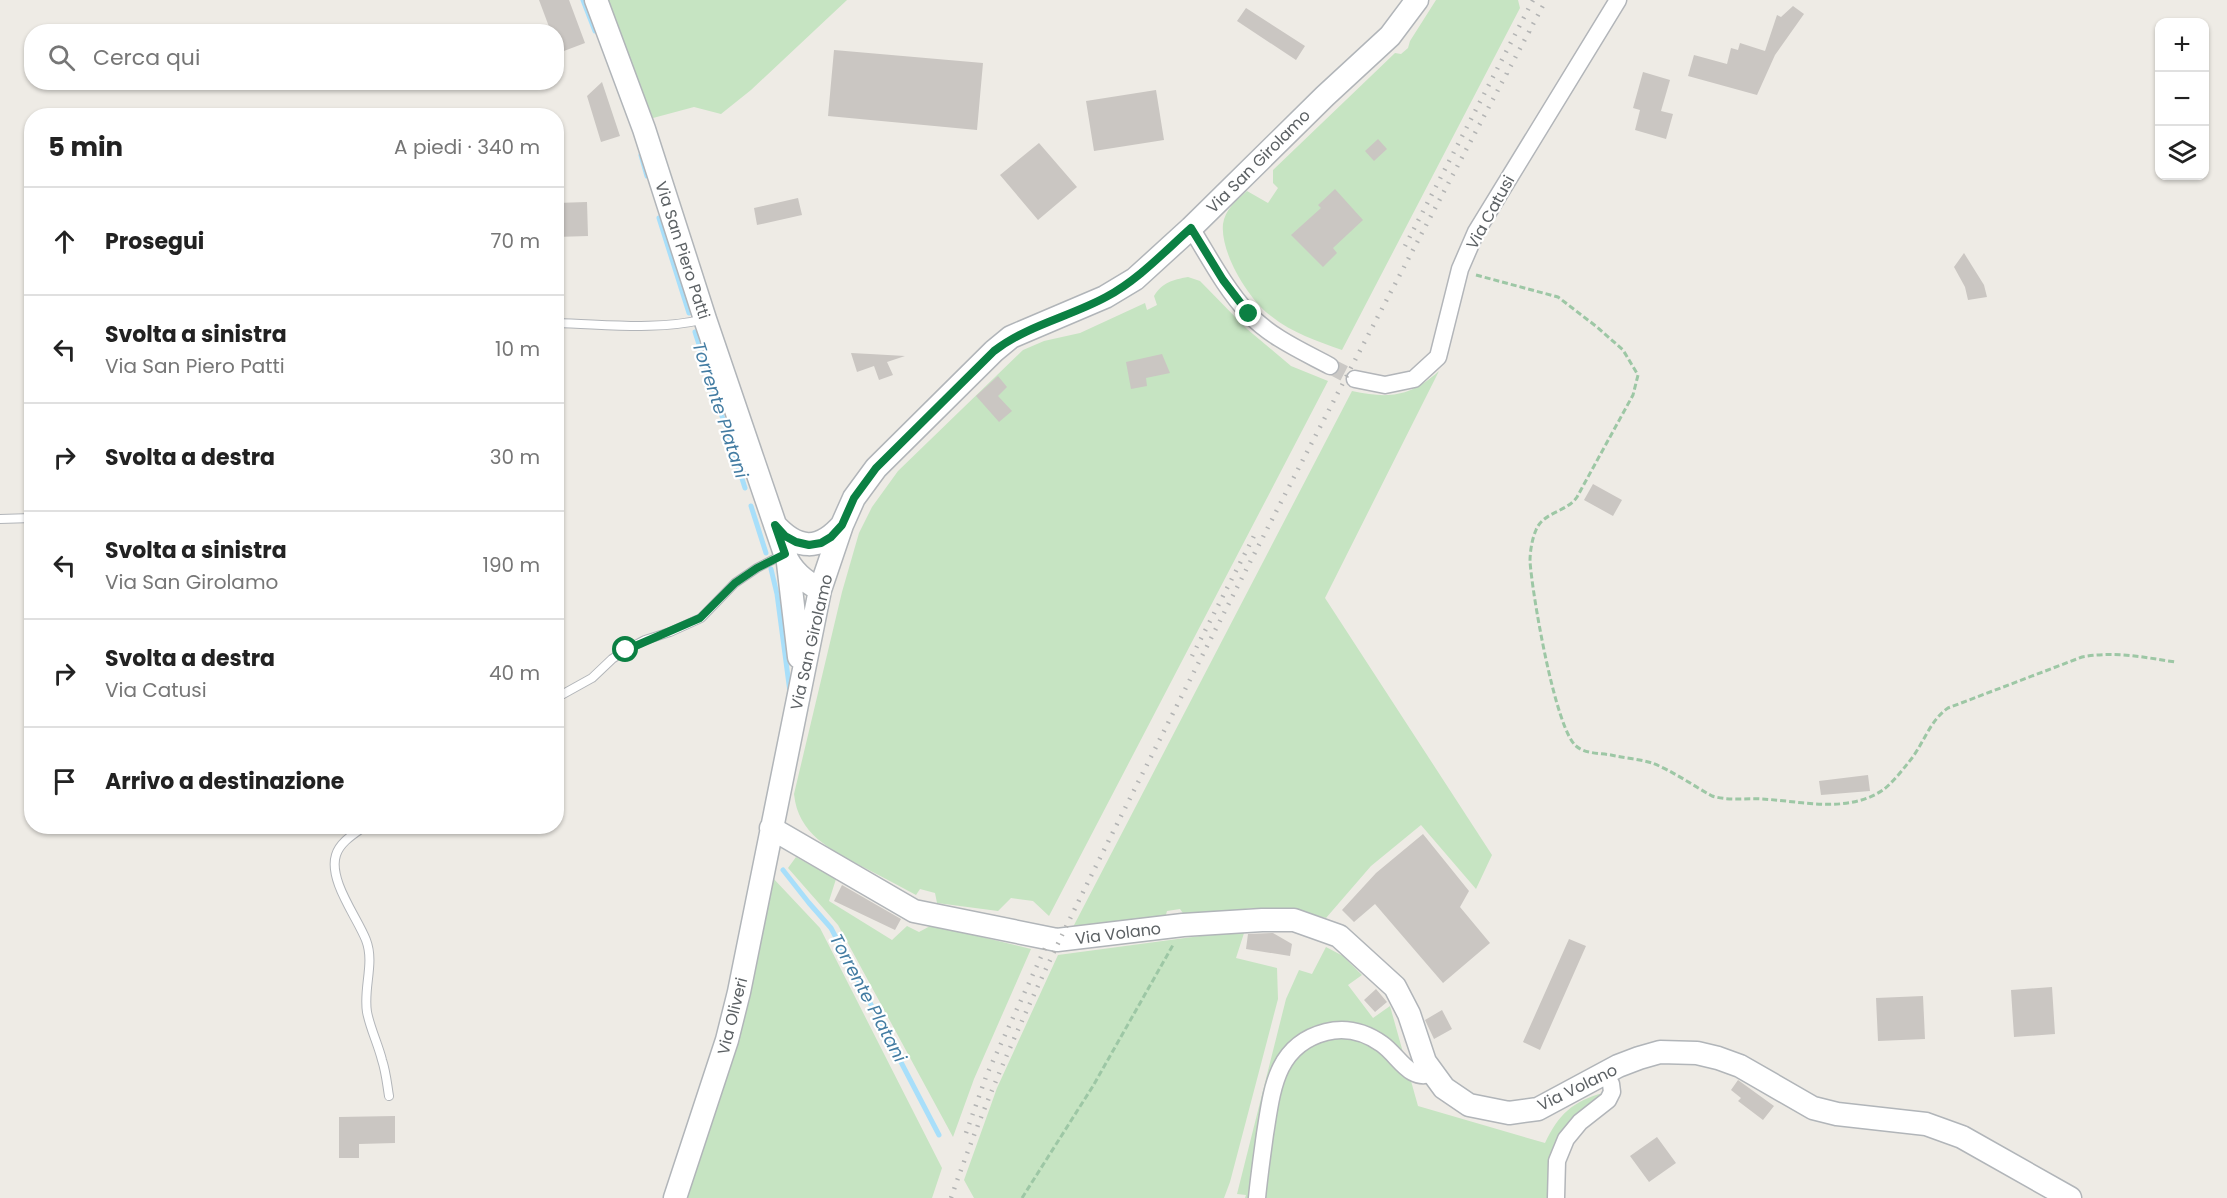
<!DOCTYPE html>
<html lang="it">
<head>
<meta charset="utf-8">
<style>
  body { margin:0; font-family:Poppins,sans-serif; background:#f2f2f2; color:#222 }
  .controls { position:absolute; right:18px; top:18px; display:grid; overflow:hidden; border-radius:12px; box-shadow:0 2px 4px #0004 }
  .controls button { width:54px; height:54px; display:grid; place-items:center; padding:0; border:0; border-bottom:2px solid #e0e0e0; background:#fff; color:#222; font:30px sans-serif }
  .stop { position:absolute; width:18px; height:18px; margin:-14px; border:4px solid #0b8043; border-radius:50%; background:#fff }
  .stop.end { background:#0b8043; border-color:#fff; box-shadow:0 2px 6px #0008 }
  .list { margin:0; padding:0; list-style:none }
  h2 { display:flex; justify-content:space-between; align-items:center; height:78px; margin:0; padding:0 24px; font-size:26px }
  h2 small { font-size:20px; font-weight:400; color:#767676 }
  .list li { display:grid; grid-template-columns:39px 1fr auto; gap:18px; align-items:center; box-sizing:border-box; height:108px; padding:0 24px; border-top:2px solid #e0e0e0 }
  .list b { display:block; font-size:22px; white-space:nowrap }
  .list p { margin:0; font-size:20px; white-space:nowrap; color:#767676 }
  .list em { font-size:20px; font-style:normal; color:#767676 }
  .icon { flex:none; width:33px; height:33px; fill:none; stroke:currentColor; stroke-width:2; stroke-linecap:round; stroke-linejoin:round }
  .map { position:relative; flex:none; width:2227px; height:1198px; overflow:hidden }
  .search { position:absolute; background:#fff; box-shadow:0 2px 4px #0004; left:24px; top:24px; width:540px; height:66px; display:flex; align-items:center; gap:15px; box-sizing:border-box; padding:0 21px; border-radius:24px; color:#767676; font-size:22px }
  .panel { position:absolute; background:#fff; box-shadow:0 2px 4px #0004; left:24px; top:108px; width:540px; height:726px; border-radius:24px }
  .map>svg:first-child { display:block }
  .green { fill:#c6e4c2 }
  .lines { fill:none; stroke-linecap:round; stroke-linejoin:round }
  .stream { stroke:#a8dffa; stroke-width:5 }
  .building { fill:#cac6c2 }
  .street-tunnel { stroke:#cac8c5; stroke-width:16; stroke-dasharray:16 8; stroke-linecap:butt }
  .lane-casing { stroke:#b2b5b9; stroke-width:10 }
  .street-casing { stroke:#b2b5b9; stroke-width:19 }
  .secondary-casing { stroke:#b1b5b9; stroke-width:25 }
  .path { stroke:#9dc7a5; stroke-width:3; stroke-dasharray:6 3; stroke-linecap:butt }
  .lane { stroke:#fff; stroke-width:8 }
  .street { stroke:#fff; stroke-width:16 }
  .secondary { stroke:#fff; stroke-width:22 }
  .rail { stroke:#b3b4b4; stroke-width:4.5; stroke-dasharray:1.5 8; stroke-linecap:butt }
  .route { stroke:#0b8043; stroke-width:8 }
  .labels { text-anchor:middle; stroke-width:4.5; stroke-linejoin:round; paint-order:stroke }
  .street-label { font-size:16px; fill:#5c6164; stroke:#fff }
  .water-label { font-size:18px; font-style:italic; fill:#437ca2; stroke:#fff }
</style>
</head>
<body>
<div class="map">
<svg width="2227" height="1198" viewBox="0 0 2227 1198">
  <rect width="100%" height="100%" fill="#eeebe5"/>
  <!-- green -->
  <path class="green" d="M605 0H847L751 90 721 114 694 107 653 118Z
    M1436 0H1518L1520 8 1342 350C1317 341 1292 333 1271 316 1249 300 1220 253 1223 224 1225 210 1236 200 1247 191L1268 203 1278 188 1273 183V170L1395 53 1401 54 1408 48 1410 41Z
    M1188 277 1200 281 1247 329 1291 366 1328 381 1049 916 1033 901 1011 898 998 911 937 903 935 893 920 889 916 895C898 885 880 876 861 866 830 849 798 834 794 794L842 592 859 533 872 507 898 471 1023 350 1044 341 1080 333 1145 303 1147 310 1157 305 1154 296C1163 282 1172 280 1188 277Z
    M1439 371 1325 598 1492 855 1476 889 1421 825 1371 866 1326 918 1294 910 1253 908 1185 916 1180 909 1167 911 1165 918 1072 929 1352 391C1389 399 1410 397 1439 371Z
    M796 857 836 879 829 901 892 940 907 926 919 932 932 925 1031 949 974 1079 953 1137 838 925 788 868Z
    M772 877 820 928 942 1168 932 1198H684Z
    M1245 930 1236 958 1277 968 1278 999 1230 1182 1224 1198H974L964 1180 997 1088 1058 955Z
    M1326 947 1343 956 1362 975 1348 985 1373 1018 1390 1006 1418 1106 1545 1143C1558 1115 1573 1101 1603 1093L1567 1127 1552 1198H1245L1246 1195 1237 1194 1286 999 1299 970 1312 974Z"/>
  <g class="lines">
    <!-- stream -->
    <path class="stream" d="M583 0 595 31
      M641 155 647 176
      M659 218 689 313
      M695 332 745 488
      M751 506 766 553
      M771 569 777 594 790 692
      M783 870 809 903 831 928 939 1135"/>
  </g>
  <!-- building -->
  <path class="building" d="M539 0H569L585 43 556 54V32H551Z
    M1793 6 1804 14 1775 55 1757 95 1688 76 1694 55 1727 64 1731 48 1738 50 1740 43 1765 51 1777 15 1781 17Z
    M1246 8 1305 46 1296 60 1237 21Z
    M834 50 983 63 977 130 828 116Z
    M1643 72 1670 80 1661 111 1673 114 1666 139 1635 130 1640 110 1633 108Z
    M602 82 620 136 601 142 587 96Z
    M1156 90 1164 140 1094 151 1086 101Z
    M1378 139 1387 149 1374 161 1365 151Z
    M1039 143 1077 187 1038 220 1000 175Z
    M1335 189 1363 220 1333 248 1337 253 1323 267 1291 235 1321 208 1318 205Z
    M798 198 802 215 757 225 754 208Z
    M587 202 588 236 556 237V203Z
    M1964 253 1984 285 1987 297 1968 300 1965 287 1954 267Z
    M851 353 870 354 905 356 887 362 893 375 879 380 874 366 857 372Z
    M1162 354 1170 373 1146 378 1147 386 1131 389 1126 362Z
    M998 376 1007 387 998 396 1012 411 999 422 976 396Z
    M1593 484 1622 500 1613 516 1584 500Z
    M1868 775 1870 791 1821 795 1819 781Z
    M1423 834 1469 891 1460 907 1490 943 1443 983 1375 904 1354 922 1342 910 1376 873Z
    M842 885 901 919 895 930 834 901Z
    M1273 933 1292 944 1290 956 1246 949 1248 934Z
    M1569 939 1586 946 1540 1050 1523 1042Z
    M2052 987 2055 1034 2014 1037 2011 990Z
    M1376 989 1387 1002 1375 1012 1364 1000Z
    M1923 996 1925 1039 1878 1041 1876 998Z
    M1442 1010 1452 1029 1434 1039 1425 1020Z
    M1738 1080 1774 1106 1763 1120 1738 1101 1741 1098 1731 1090Z
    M395 1116V1143L359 1144V1158H339V1117Z
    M1657 1137 1676 1163 1649 1182 1630 1156Z"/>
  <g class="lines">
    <!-- street-tunnel -->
    <path class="street-tunnel" d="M1330 366 1355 379"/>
    <!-- lane casing -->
    <g class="lane-casing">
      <path id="lane" d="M556 323C606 324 656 331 705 319
        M0 519 32 518
        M556 698 592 678 612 659 626 650 645 640 670 632 701 618 735 583 757 568 784 554
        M365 826C354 834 340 842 336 855 328 880 357 917 366 940 375 963 363 988 367 1012 370 1028 378 1044 382 1060 386 1072 387 1084 389 1096"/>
    </g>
    <!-- street casing -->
    <g class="street-casing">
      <path id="street" d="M1191 228C1209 257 1225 288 1248 313 1270 337 1302 351 1330 366
        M1355 379 1385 385 1414 379 1438 357 1460 269 1476 232 1618 0
        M1257 1198C1259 1177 1262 1156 1265 1134 1272 1091 1275 1045 1326 1032 1346 1027 1365 1032 1382 1044 1399 1056 1410 1083 1433 1073
        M1556 1198 1557 1161 1566 1139 1580 1122 1608 1100 1612 1092 1611 1084 1605 1074"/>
    </g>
    <!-- secondary casing -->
    <g class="secondary-casing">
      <path id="secondary" d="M596 0 644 129 705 319 785 554C791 571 805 581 820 590
        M775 525C798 550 819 551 842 525
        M788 563 799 657
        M771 828 914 911 1057 940 1183 925 1262 920H1294L1339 936 1395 987 1409 1014 1425 1062 1444 1088 1469 1105 1509 1113 1538 1109 1618 1066 1639 1058 1660 1052 1697 1053 1718 1058 1740 1066 1813 1108 1837 1114 1926 1124 1962 1137 2070 1198
        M675 1198 727 1040 739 992 820 590 842 525 854 498 876 468 994 351 1011 337 1105 297 1135 279 1191 228 1325 96 1390 36 1417 0"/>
    </g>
    <!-- path -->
    <path class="path" d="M1476 275 1558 297 1597 327 1623 350 1638 375 1633 395 1577 497C1567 512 1543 512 1536 530 1532 539 1530 552 1530 561 1532 593 1555 728 1576 746 1585 754 1600 753 1611 755 1624 758 1639 759 1652 763 1671 770 1694 786 1712 796 1728 801 1745 798 1762 799 1802 801 1847 814 1883 790 1892 783 1901 772 1908 763 1923 746 1929 721 1948 708L2082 657C2113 651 2143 657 2175 662
      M1022 1198 1093 1086 1173 945"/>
    <!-- lane -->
    <use href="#lane" class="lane"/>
    <!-- street -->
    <use href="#street" class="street"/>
    <!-- secondary -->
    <use href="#secondary" class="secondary"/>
    <!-- rail -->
    <path class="rail" d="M1405 246 1533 0
      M1192 656 1254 536
      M966 1133 987 1074 1046 946
      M951 1198C1007 1036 1086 886 1163 733 1287 487 1416 243 1546 0"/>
  </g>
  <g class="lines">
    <!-- route -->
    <path class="route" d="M626 650 700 618 735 583 757 568 785 554 775 525 785 536 796 542 809 545 821 543 831 537 842 525 854 498 876 468 994 351C1028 325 1069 317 1106 297 1138 280 1164 252 1191 228L1223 280 1249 314"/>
  </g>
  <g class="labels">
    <!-- street labels -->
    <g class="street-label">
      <text transform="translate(1258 161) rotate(-45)" y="6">Via San Girolamo</text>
      <text transform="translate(1490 212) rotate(-61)" y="6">Via Catusi</text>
      <text transform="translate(683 250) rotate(72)" y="6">Via San Piero Patti</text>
      <text transform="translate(811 642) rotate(-77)" y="6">Via San Girolamo</text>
      <text transform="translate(1118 933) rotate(-7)" y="6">Via Volano</text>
      <text transform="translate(732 1016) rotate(-76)" y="6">Via Oliveri</text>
      <text transform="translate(1577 1087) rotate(-26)" y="6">Via Volano</text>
    </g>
    <!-- water labels -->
    <g class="water-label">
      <text transform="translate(720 410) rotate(72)" y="6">Torrente Platani</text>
      <text transform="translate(868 998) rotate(62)" y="6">Torrente Platani</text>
    </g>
  </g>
</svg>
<div class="controls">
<button>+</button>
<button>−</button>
<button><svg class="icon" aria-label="layers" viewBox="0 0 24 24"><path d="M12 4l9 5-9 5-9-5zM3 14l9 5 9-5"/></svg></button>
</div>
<div class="stop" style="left:626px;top:650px"></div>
<div class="stop end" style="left:1249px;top:314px"></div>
<div class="search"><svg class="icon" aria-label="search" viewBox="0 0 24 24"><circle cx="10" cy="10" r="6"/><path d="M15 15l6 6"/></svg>Cerca qui</div>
<section class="panel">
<h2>5 min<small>A piedi · 340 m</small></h2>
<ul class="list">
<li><svg class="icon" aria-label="ahead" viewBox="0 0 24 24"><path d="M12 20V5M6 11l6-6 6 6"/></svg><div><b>Prosegui</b></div><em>70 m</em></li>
<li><svg class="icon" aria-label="left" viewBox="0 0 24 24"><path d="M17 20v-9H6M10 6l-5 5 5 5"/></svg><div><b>Svolta a sinistra</b><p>Via San Piero Patti</p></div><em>10 m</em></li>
<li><svg class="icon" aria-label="right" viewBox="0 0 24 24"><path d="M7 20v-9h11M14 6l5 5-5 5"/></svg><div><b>Svolta a destra</b></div><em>30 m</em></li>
<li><svg class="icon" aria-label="left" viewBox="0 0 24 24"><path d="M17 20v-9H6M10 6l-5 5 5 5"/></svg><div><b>Svolta a sinistra</b><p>Via San Girolamo</p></div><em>190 m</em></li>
<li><svg class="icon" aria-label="right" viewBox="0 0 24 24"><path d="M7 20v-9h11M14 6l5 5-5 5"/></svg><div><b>Svolta a destra</b><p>Via Catusi</p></div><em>40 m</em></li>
<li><svg class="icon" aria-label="arrive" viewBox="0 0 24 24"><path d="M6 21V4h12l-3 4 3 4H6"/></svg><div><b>Arrivo a destinazione</b></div></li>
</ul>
</section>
</div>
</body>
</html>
